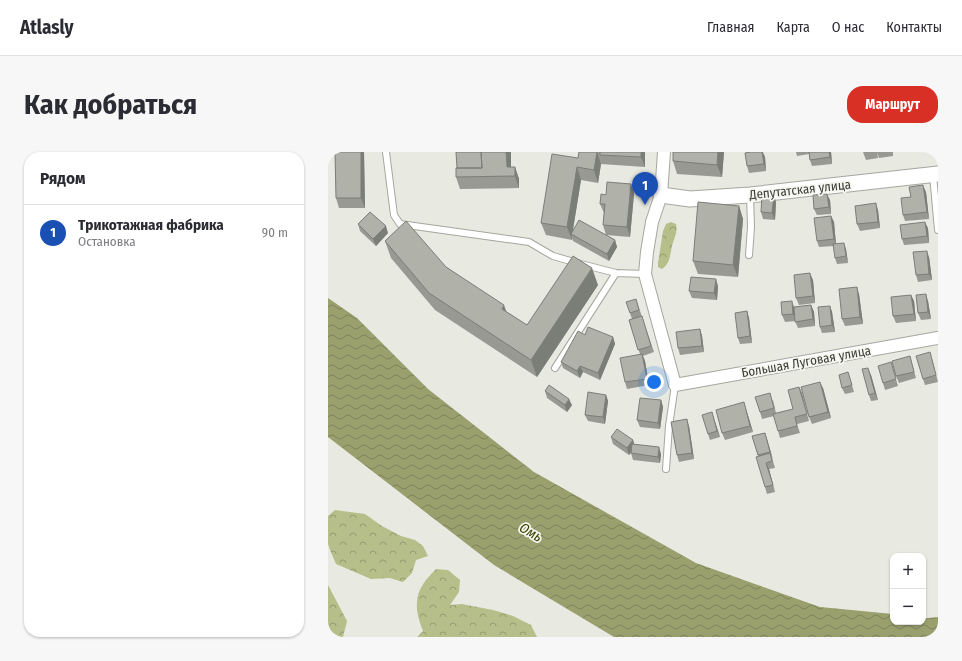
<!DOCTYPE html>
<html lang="ru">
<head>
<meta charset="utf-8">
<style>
  body { margin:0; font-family:"Fira Sans Condensed",sans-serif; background:#f7f7f7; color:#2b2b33 }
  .controls { position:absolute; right:12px; bottom:12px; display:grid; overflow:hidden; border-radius:8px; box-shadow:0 1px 3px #0004 }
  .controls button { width:36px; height:36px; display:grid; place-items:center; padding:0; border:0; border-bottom:1px solid #e1e1e2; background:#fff; color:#2b2b33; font:20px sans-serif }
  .you { position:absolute; left:326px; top:230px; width:14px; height:14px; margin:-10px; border:3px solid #fff; border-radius:50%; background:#1a73e8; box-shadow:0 0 0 6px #1a73e833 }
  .badge { display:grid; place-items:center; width:26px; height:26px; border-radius:50%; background:#d93025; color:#fff; font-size:13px; font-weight:700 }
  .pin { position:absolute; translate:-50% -33px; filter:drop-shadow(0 1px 2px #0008) }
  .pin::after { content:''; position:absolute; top:21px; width:14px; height:12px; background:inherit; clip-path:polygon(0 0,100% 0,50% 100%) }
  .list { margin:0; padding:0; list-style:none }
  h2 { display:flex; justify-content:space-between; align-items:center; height:52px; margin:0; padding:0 16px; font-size:17px }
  h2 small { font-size:13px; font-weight:400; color:#7c7c81 }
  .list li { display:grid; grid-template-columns:26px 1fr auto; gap:12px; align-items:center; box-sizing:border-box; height:56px; padding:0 16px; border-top:1px solid #e1e1e2 }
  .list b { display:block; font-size:15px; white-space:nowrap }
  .list p { margin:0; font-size:13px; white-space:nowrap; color:#7c7c81 }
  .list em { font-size:13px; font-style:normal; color:#7c7c81 }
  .map { position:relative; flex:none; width:610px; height:485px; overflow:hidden; border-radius:16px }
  header { display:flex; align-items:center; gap:24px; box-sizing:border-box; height:56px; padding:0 20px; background:#fff; border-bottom:1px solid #e1e1e2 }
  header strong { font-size:19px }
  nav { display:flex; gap:22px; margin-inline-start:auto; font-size:14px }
  .intro { display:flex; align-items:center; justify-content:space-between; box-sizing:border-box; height:96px; padding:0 24px }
  h1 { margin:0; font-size:28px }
  .button { padding:10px 18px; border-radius:16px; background:#d93025; color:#fff; font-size:14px; font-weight:700 }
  main { display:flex; gap:24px; padding:0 24px }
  aside { flex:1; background:#fff; border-radius:16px; box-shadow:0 1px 3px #0004 }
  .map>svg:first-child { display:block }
  .forest { fill:url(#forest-crowns) }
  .water { fill:url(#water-waves) }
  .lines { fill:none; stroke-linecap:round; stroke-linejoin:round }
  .service-casing { stroke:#a5a79f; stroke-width:8 }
  .minor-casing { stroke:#a5a79f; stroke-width:14 }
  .tertiary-casing { stroke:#a5a79f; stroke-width:17 }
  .service { stroke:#fff; stroke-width:6 }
  .minor { stroke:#fff; stroke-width:12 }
  .tertiary { stroke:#fff; stroke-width:15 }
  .wall { fill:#979992 }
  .shaded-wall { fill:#7b7d77 }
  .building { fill:#b0b2aa; stroke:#7b7d77 }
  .labels { text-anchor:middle; stroke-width:3.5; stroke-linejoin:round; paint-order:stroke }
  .street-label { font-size:13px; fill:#3c3c39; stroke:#f5f7ee }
  .water-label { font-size:14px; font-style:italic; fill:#3a3f00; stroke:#f5f7ee }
</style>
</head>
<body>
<header>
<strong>Atlasly</strong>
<nav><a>Главная</a><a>Карта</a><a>О нас</a><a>Контакты</a></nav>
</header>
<div class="intro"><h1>Как добраться</h1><a class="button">Маршрут</a></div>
<main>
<aside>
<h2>Рядом<small></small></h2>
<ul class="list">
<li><span class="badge" style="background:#1a4fb4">1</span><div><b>Трикотажная фабрика</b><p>Остановка</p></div><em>90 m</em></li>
</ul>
</aside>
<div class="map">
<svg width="610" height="485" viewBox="0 0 610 485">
  <defs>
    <pattern id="forest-crowns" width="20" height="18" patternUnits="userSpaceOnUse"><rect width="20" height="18" fill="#b6be89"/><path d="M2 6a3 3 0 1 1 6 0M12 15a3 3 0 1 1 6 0" fill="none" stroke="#959c71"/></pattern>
    <pattern id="water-waves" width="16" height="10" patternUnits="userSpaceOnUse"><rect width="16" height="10" fill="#99a06d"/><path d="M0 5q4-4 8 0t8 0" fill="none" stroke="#7e845b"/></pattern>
  </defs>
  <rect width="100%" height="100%" fill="#e8e9e1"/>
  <!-- forest -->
  <path class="forest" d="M343 70 348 72C350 80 346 86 344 94 342 103 342 112 334 117L330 115V111L335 79 338 72Z
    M7 358 37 362 54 374 73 384 87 388 95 394 100 404 88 408 84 421 75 430 62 426 43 427 8 412 2 398 0 392V364Z
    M108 417 120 418 132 428 131 440 122 453 134 452 165 458 185 464 203 473 209 485H89L95 479C92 471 88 460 89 451 89 437 99 426 108 417Z
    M0 433 19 469 15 485H0Z"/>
  <!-- water -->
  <path class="water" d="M0 146 29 166 100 237 206 320 368 411 492 455 565 462V470H595V466H600L610 465V485H286L166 413 0 285Z"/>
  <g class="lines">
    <!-- service casing -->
    <g class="service-casing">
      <path id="service" d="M58 0 66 63 72 72 201 90 225 104 253 112 288 121
        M605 23 610 78
        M421 103 423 75 422 43
        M227 216 288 121 317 122
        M338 317 341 274 347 233"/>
    </g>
    <!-- minor casing -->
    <g class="minor-casing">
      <path id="minor" d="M336 0 333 43 324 70 319 100 317 122 347 233 610 186"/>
    </g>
    <!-- tertiary casing -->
    <g class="tertiary-casing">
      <path id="tertiary" d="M333 43 362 47 422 43 610 22"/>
    </g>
    <!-- service -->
    <use href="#service" class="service"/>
    <!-- minor -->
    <use href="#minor" class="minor"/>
    <!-- tertiary -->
    <use href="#tertiary" class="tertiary"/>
  </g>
  <!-- wall -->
  <path class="wall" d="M7 0H36L37 56H11L8 46Z
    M251 0H317V15L273 12 270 31 253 28 245 78 287 88 289 95 281 109 245 89 244 86V88L218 83 213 71 250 6Z
    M345 0H396L394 25 349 22 345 9Z
    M422 0H435L437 5 438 19 421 21 419 14Z
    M468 0H503L504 12 484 14 482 8 481 2 469 4Z
    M535 0H565V4L551 6 549 0 550 6 538 8Z
    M187 15 191 27V36L132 37 128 25 129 16Z
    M303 32 306 42 302 85 278 83 275 73 276 61 272 52 278 43Z
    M598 40 601 67 577 69 575 63 583 45Z
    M502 48 503 62 489 63 486 57Z
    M448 50 447 68 435 67 433 60Z
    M411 54 415 67 410 125 370 122 365 109Z
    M550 58 552 76 532 79 529 72Z
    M503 64 506 70 508 92 518 97 520 111 509 112 507 106 506 94 491 95 489 89Z
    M30 72 60 81 48 94 32 79Z
    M600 76 601 91 576 93 574 87Z
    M57 89 118 115 179 160 199 173 270 133 209 225 107 158 63 106Z
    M601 105 604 128 590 130 588 123Z
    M485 128 487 151 471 153 468 146Z
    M390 134 389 148 364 146 361 139Z
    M531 142 535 172 517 174 514 167Z
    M583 143 586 149 588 169 568 171 565 164Z
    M308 147 326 200 315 204 317 209 321 233 299 237 297 230 312 202 301 168 304 167 302 161Z
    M600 149 603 167 593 168 590 161Z
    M483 153 486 160 487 174 470 176 467 169 457 170 454 163 466 155Z
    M502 154 504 160 507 180 494 181 492 175Z
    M419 159 421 166 424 191 412 192 410 186Z
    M372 177 374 184 376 200 352 203 350 196Z
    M257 183 285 185 287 192 272 228 255 220 252 226 235 216 233 210Z
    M582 204 588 226 571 231 568 224Z
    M604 207 610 230 597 233 595 227Z
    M563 210 570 234 557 238 555 231Z
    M520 220 526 240 517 242 514 236Z
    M543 223 550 248 543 249 541 243Z
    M471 235 481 269 469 272 472 281 452 286 446 264 434 267 432 260 445 248 448 261 465 257Z
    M495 236 503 266 484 272 481 265Z
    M217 239 244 253 239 260 219 246Z
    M278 243 280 249 277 272 260 269 257 263Z
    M333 248 335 255 332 277 312 275 309 268Z
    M418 257 425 280 397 288 394 281Z
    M384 260 392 285 382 288 380 282Z
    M361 274 366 307 351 310 349 303Z
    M437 281 447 316 441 317 447 340 439 342 437 335 430 304 424 284Z
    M283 285 305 288 306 292 333 302 332 311 305 308 303 301 301 303 285 292Z"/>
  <!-- shaded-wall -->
  <path class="shaded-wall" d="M33 0H36L37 56 33 46Z
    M178 0H183V24L179 15Z
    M269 0 273 12 270 31 266 18Z
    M313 0H317V15L313 5Z
    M390 0H396L394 25 389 13Z
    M434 0 437 5 438 19 436 12Z
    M501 0H503L504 12 502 5Z
    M187 15 191 27V36L187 24Z
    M249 15 253 28 244 83 243 82 244 86V88L239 75Z
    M303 32 306 42 302 85 299 75Z
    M595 33 598 40 601 67 599 60Z
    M499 42 502 48 503 62 501 55Z
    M446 43 448 50 447 68 444 61Z
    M548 51 550 58 552 76 550 70Z
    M411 54 415 67 410 125 405 113Z
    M503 64 506 70 508 93 506 87Z
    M597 70 600 76 601 91 599 84Z
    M58 74 60 81 48 94 45 87Z
    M287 88 289 95 281 109 279 102Z
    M516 91 518 97 520 111 518 104Z
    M599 99 601 105 604 128 601 122Z
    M264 116 270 133 209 225 203 208Z
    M482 121 485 128 487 151 485 144Z
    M388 127 390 134 389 148 386 141Z
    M529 135 531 142 535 172 532 165Z
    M598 142 600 149 603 167 600 160Z
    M583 143 586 149 588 169 586 162Z
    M464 149 466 155 468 169 465 162Z
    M176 153 182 170 174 157Z
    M483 153 486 160 487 174 485 167Z
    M502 154 504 160 507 180 504 173Z
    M419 159 421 166 424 191 422 184Z
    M372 177 374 184 376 200 374 194Z
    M285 185 287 192 272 228 270 221Z
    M314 202 317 209 321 233 319 227Z
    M252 214 255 220 252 226 249 219Z
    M540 216 543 223 550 248 547 241Z
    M492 230 495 236 503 266 500 260Z
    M471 235 474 241 481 269 479 262Z
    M278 243 280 249 277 272 275 265Z
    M241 247 244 253 239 260 237 253Z
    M333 248 335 255 332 277 330 271Z
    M416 250 418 257 425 280 422 274Z
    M384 260 386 267 392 285 389 279Z
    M359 267 361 274 366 307 364 301Z
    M437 281 439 287 445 307 442 300Z
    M305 288 307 295 301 303 299 296Z
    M331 295 333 302 332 311 330 305Z
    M438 311 441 317 447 340 445 333Z"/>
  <!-- building -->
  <path class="building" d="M7 0H33V46H8Z
    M128 0H153L154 16H129Z
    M153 0H178L179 15H187V24L128 25V16H154Z
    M251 0H269L266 18 249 15 239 75 213 71 224 2 250 6Z
    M272 0H313V5L272 3Z
    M345 0H390L389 13 345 9Z
    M422 0H434L436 12 419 14 417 1Z
    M481 0H501L502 5 482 8Z
    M279 30 303 32 299 75 275 73 277 52H272L273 42 278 43Z
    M595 33 599 60 575 63 573 46 583 45 581 35Z
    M434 42 446 43 444 61 433 60Z
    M499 42 501 55 486 57 485 43Z
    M370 50 411 54 405 113 365 109Z
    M548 51 550 70 529 72 527 54Z
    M42 60 58 74 45 87 30 72Z
    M503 64 506 87 489 89 486 66Z
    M251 68 287 88 279 102 243 82Z
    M78 69 118 115 176 153 174 157 199 173 245 104 264 116 203 208 101 141 57 89Z
    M597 70 599 84 574 87 572 73Z
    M516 91 518 104 507 106 505 92Z
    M599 99 601 122 588 123 585 100Z
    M482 121 485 144 468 146 466 123Z
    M363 125 388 127 386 141 361 139Z
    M529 135 532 165 514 167 511 137Z
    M598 142 600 160 590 161 588 143Z
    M583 143 586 162 565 164 563 145Z
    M308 147 311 158 302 161 298 150Z
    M464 149 465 162 454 163 453 150Z
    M483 153 485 167 467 170 466 155Z
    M502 154 504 173 492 175 490 155Z
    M419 159 422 184 410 186 407 161Z
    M314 164 323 194 310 198 301 168Z
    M260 175 285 185 270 221 252 214 249 219 233 210 250 179 257 183Z
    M372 177 374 194 350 196 348 180Z
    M602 200 608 223 595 227 588 204Z
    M314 202 319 227 297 230 292 206Z
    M582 204 586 220 568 224 564 209Z
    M563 210 568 227 555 231 550 214Z
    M540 216 547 241 541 243 534 217Z
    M520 220 524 233 514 236 511 223Z
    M492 230 500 260 481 265 473 235Z
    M221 233 241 247 237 253 217 239Z
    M471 235 479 262 467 265 469 274 450 279 445 262 465 257 460 238Z
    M260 240 278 243 275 265 257 263Z
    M442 241 446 256 432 260 427 245Z
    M312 246 333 248 330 271 309 268Z
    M416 250 422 274 394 281 388 258Z
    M384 260 389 279 380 282 374 263Z
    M359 267 364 301 349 303 343 270Z
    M289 277 305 288 299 296 283 285Z
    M437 281 442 300 430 303 424 284Z
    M304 292 331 295 330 305 303 301Z
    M442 301 444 309 438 311 445 333 437 335 428 305Z"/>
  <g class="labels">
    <!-- street labels -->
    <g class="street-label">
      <text transform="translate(472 37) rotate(-6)" y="5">Депутатская улица</text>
      <text transform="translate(478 209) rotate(-10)" y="5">Большая Луговая улица</text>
    </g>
    <!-- water labels -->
    <g class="water-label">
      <text transform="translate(203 380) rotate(31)" y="5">Омь</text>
    </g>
  </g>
</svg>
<div class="controls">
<button>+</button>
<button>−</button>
</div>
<div class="you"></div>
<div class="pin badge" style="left:317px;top:53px;background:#1a4fb4">1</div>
</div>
</main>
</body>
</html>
